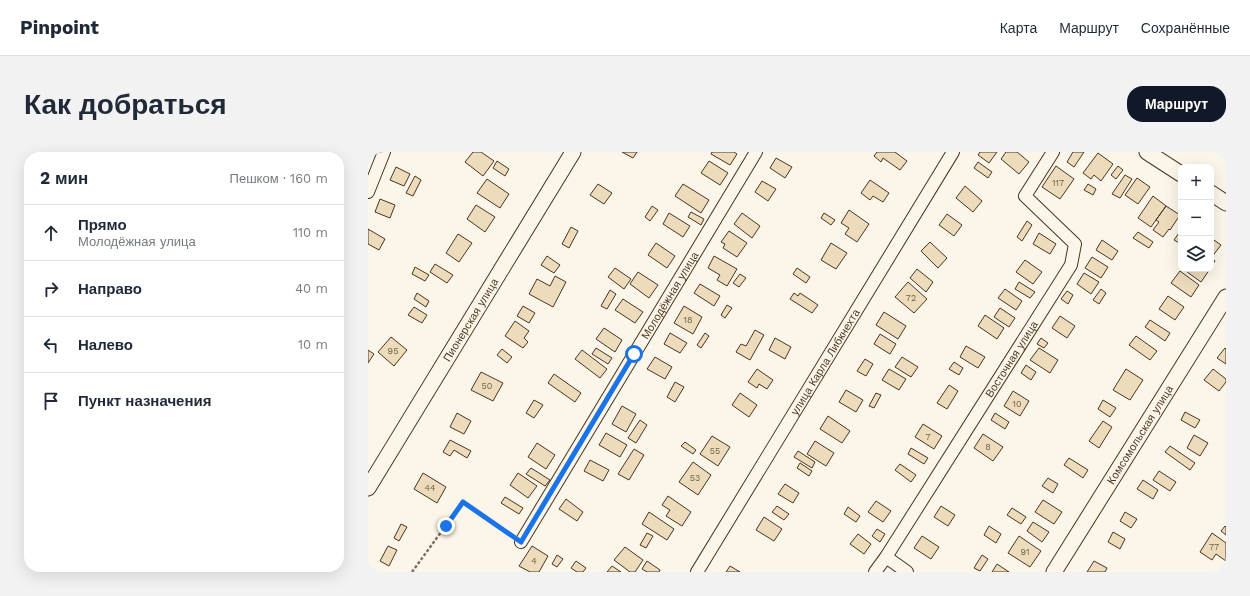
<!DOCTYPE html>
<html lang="ru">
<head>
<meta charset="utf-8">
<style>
  body { margin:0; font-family:"Work Sans",sans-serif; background:#f2f2f3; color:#1f2937 }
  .controls { position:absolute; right:12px; top:12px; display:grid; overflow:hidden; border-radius:8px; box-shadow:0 4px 16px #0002 }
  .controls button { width:36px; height:36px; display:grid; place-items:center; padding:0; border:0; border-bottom:1px solid #e0e1e3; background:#fff; color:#1f2937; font:20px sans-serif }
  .stop { position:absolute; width:12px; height:12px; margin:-9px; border:3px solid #1a73e8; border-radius:50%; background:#fff }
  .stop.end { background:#1a73e8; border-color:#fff; box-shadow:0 1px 4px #0008 }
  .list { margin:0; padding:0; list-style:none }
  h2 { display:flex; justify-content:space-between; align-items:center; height:52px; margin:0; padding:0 16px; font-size:17px }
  h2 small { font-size:13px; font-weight:400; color:#747a83 }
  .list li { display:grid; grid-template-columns:26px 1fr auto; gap:12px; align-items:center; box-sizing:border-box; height:56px; padding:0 16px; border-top:1px solid #e0e1e3 }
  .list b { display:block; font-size:15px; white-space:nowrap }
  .list p { margin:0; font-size:13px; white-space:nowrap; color:#747a83 }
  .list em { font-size:13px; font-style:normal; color:#747a83 }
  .icon { flex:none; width:22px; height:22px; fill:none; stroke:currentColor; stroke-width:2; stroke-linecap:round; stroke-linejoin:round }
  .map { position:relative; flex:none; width:858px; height:420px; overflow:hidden; border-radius:16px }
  header { display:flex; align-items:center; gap:24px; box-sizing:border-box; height:56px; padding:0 20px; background:#fff; border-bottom:1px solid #e0e1e3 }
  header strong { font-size:19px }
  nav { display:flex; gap:22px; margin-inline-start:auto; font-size:14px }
  .intro { display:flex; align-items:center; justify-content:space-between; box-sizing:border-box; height:96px; padding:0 24px }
  h1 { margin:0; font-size:28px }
  .button { padding:10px 18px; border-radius:16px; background:#111827; color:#fff; font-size:14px; font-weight:700 }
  main { display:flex; gap:24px; padding:0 24px }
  aside { flex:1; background:#fff; border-radius:16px; box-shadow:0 4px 16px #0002 }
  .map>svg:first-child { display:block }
  .building { fill:#ecdcbc; stroke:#4a3520 }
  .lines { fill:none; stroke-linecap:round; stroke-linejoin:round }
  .minor-casing { stroke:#4a3520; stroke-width:14 }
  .tertiary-casing { stroke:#4a3520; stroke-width:17 }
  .path { stroke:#7f6f5c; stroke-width:2.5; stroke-dasharray:3 2; stroke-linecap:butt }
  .minor { stroke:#fbf6e9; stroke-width:12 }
  .tertiary { stroke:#fbf6e9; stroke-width:15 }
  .route { stroke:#1a73e8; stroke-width:5 }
  .labels { text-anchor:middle; stroke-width:3; stroke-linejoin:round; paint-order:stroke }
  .number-label { font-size:9px; fill:#725f47 }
  .street-label { font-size:11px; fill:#4a3520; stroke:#fbf6e9 }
</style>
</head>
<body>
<header>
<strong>Pinpoint</strong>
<nav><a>Карта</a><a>Маршрут</a><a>Сохранённые</a></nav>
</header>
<div class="intro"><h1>Как добраться</h1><a class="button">Маршрут</a></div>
<main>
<aside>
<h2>2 мин<small>Пешком · 160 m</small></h2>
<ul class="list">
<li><svg class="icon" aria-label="ahead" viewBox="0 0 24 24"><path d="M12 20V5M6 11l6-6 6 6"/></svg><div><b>Прямо</b><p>Молодёжная улица</p></div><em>110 m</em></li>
<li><svg class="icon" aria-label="right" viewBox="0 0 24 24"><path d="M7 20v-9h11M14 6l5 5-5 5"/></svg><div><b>Направо</b></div><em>40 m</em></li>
<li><svg class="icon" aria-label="left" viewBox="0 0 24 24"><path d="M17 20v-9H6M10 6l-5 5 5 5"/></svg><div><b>Налево</b></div><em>10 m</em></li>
<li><svg class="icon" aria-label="arrive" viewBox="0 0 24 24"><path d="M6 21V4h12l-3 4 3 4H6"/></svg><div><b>Пункт назначения</b></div></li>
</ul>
</aside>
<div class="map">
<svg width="858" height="420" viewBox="0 0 858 420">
  <rect width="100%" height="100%" fill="#fbf6e9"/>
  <!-- building -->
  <path class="building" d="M105 0H113L126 9 115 24 97 10Z
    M254 0H269L265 6Z
    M344 0H366L369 2 362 13 343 2Z
    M509 0H527L539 9 532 18 515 6 513 10 506 4Z
    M612 0H629L621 11 610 3Z
    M638 0H649L661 10 651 22 633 7Z
    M705 0H716L706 15 699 10Z
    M730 1 745 12 733 29 726 23 723 27 715 21Z
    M408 6 424 15 417 26 402 16Z
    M129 9 141 17 137 24 125 16Z
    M341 9 360 21 352 33 333 21Z
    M610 10 624 20 620 26 606 16Z
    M688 14 706 27 692 47 674 35Z
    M750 14 755 18 748 27 743 23Z
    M28 15 42 22 36 34 22 28Z
    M757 23 764 27 752 46 744 42Z
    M47 24 53 28 45 44 38 41Z
    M769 26 782 35 770 52 757 43Z
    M119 27 141 42 132 56 109 41Z
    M502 28 521 41 515 50 505 44 502 48 493 41Z
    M394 29 408 37 400 49 387 40Z
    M230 32 244 41 236 52 222 43Z
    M315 32 341 48 333 61 307 44Z
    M720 32 728 37 725 43 716 38Z
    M597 34 614 49 605 60 588 46Z
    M785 44 798 54 783 75 770 66Z
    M12 47 27 53 22 66 7 60Z
    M108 53 127 65 117 80 99 67Z
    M284 54 290 58 282 69 277 65Z
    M798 54 812 63 802 78 801 77 795 85 785 78 791 70 788 68Z
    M481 58 501 72 489 90 477 82 481 76 473 71Z
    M323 60 336 67 333 73 320 65Z
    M301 61 322 74 315 85 295 72Z
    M374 61 392 74 384 86 366 72Z
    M456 61 467 68 463 73 453 66Z
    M579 62 594 73 586 84 571 73Z
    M659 69 664 73 654 89 649 85Z
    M203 75 210 79 201 96 194 92Z
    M0 77 17 87 11 98 0 92Z
    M813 78V92L806 88Z
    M361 79 379 91 369 105 355 96 357 92 353 90Z
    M770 80 785 90 781 96 765 86Z
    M671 81 688 92 682 102 665 92Z
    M90 82 104 91 91 110 78 101Z
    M843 86 853 93 843 106 847 109 843 115Z
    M734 88 750 99 744 108 728 98Z
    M562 90 579 106 570 116 553 99Z
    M288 91 307 104 299 116 280 103Z
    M463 91 479 101 468 117 453 108Z
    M179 104 192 113 186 121 173 113Z
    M346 104 369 117 359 134 349 128 352 123 340 116Z
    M724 105 740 115 733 126 717 116Z
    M657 108 674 120 665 132 648 120Z
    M67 112 85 123 79 131 62 120Z
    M47 115 61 123 57 129 44 122Z
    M247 116 263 127 256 137 240 125Z
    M429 116 442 125 438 131 425 122Z
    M549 117 565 130 558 140 542 126Z
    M815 117H842L833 130Z
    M812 119 831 133 823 145 803 131Z
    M270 120 290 133 281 146 262 132Z
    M716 121 731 130 723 142 709 132Z
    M372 122 378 126 371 135 365 131Z
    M187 124 198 130 185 155 161 142 169 127 182 134Z
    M540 130 559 147 546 161 527 145Z
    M651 130 667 140 662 146 647 137Z
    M332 132 352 144 346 154 326 141Z
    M637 137 654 149 648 158 630 146Z
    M733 137 738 141 731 152 725 148Z
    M242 138 248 142 239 157 233 154Z
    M699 139 705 143 700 152 693 147Z
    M49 141 61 149 58 155 46 147Z
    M426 141 430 144 432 141 450 153 444 161 422 147Z
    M800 144 816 155 807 168 791 157Z
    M255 147 275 160 267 171 247 158Z
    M359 153 364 156 357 166 353 163Z
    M155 154 167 161 161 171 149 164Z
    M316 154 334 165 325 182 306 171Z
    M46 155 59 163 54 171 40 163Z
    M632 156 647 166 641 175 626 165Z
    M516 160 538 174 530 187 508 173Z
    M617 163 636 176 629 187 610 174Z
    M692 164 707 174 699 186 684 176Z
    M782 168 802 181 797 189 777 175Z
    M147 169 161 179 156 186 160 190 155 196 137 184Z
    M236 176 254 188 247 200 228 187Z
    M387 178 396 183 382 208 368 200 373 192 378 194Z
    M302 181 319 191 312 201 296 192Z
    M337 181 341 184 333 196 329 193Z
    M512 182 528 192 522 202 506 192Z
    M768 184 789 199 782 208 761 193Z
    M23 185 39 198 26 214 10 200Z
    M407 186 423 195 417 207 401 198Z
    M673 186 680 191 676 196 669 192Z
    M598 194 617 205 610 216 592 205Z
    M228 196 244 206 240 212 224 202Z
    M671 196 690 208 682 221 662 208Z
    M857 196 858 197V212L849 206Z
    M134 197 144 205 139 211 129 203Z
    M0 198 6 202 0 211Z
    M214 198 239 217 232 226 207 207Z
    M287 205 304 215 297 227 279 217Z
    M534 205 550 215 543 225 527 215Z
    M497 207 505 212 498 224 489 219Z
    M586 210 595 216 591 223 581 217Z
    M658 213 668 220 663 228 653 221Z
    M389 217 405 228 399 237 391 232 389 236 380 230Z
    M521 217 538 227 531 238 514 228Z
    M758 217 775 228 762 248 745 238Z
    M845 217 858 227V230L851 239 836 228Z
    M113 220 135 231 125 249 103 238Z
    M186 222 213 241 207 250 180 231Z
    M307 230 316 235 307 250 299 245Z
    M581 233 590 239 579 257 569 251Z
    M478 238 495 248 488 260 471 250Z
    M645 239 661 249 652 264 636 254Z
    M372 241 389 253 381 265 364 253Z
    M508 241 513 243 506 256 501 254Z
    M166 248 175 253 166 266 158 261Z
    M735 248 748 256 742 265 730 257Z
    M254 254 268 262 258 280 244 272Z
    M817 260 832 268 827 276 813 268Z
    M89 261 103 269 96 282 82 275Z
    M627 261 641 270 637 277 623 268Z
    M460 264 482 279 474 291 452 277Z
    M272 268 279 273 268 291 260 286Z
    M735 269 744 275 731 296 721 289Z
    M555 272 574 284 566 297 547 285Z
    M238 281 259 293 252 305 231 293Z
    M615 282 635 295 625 309 606 296Z
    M826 283 840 291 832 304 819 296Z
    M344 284 362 295 350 314 332 302Z
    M82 288 103 299 99 306 86 298 82 304 75 300Z
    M447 289 466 301 458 314 439 302Z
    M317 290 328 298 325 302 313 294Z
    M169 291 187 303 178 317 160 305Z
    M802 294 827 311 822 318 797 300Z
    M543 296 560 306 556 312 540 302Z
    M266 297 276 303 261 328 250 322Z
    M430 299 447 310 444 316 426 305Z
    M701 306 720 318 715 326 696 313Z
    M222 308 241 318 235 329 216 319Z
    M325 310 343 323 330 343 311 330Z
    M432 311 444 319 441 324 429 316Z
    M532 312 548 323 543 330 527 318Z
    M163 316 182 328 177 334 158 322Z
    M791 319 808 330 802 339 785 328Z
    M55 321 78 335 69 351 46 337Z
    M150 321 169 334 160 346 142 333Z
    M680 326 690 332 685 341 674 334Z
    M775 328 790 338 785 347 769 337Z
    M417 332 431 341 425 351 410 342Z
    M300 344 323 360 314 374 298 364 302 358 294 353Z
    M137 345 155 356 151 362 133 351Z
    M198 347 215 360 209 369 191 357Z
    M675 348 694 360 686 372 667 360Z
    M508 349 523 359 515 370 500 360Z
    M409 354 421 362 416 368 404 360Z
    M573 354 587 363 580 374 566 365Z
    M480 355 492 364 488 370 476 362Z
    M644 356 658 365 653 372 639 363Z
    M281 360 306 377 299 388 274 372Z
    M757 360 769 367 763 376 752 369Z
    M396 365 414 377 406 389 388 378Z
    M665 370 681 380 674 390 659 379Z
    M33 372 39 375 31 389 26 386Z
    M621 374 633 382 628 391 616 383Z
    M857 374 858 375V383L853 379Z
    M509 377 517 382 512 390 504 384Z
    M745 380 757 387 752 397 740 390Z
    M279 381 285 384 278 396 272 393Z
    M844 381 858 391V409L848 402 844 408 832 400Z
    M490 382 503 392 496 402 482 392Z
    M554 384 571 395 563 407 546 396Z
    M651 384 673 399 662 415 640 401Z
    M20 394 29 398 21 414 12 409Z
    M164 394 180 404 171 420H162L151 414Z
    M257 395 275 408 267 420H262L246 408Z
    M189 403 195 407 189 415 184 412Z
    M614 403 620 407 612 419 606 416Z
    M208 409 218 416 215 420H209L203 416Z
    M279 409 292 418 291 420H279L274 417Z
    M726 409 739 416 737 420H719Z
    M629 412 641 420H624Z
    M244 414 253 420H239Z
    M362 414 372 420H358Z"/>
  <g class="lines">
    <!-- minor casing -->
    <g class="minor-casing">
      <g id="minor">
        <path d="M0 40 16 0"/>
        <path id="s1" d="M153 390 388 0"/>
        <path d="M518 405 539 420"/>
        <path id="s2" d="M329 420 585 0"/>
        <path id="s3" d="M507 420 518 405 703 113 707 92 657 44 685 0"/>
      </g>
    </g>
    <!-- tertiary casing -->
    <g class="tertiary-casing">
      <g id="tertiary">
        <path d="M779 0 813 22"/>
        <path d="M843 41 858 51"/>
        <path id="s4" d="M0 336 205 0"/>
        <path id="s5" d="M686 420 858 145"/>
      </g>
    </g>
    <!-- path -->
    <path class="path" d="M44 420 95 350 144 383"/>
    <!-- minor -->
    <use href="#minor" class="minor"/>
    <!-- tertiary -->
    <use href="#tertiary" class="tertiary"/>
  </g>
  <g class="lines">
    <!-- route -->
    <path class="route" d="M78 374 95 350 153 390 266 202"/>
  </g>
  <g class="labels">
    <!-- number labels -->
    <g class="number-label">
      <text x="690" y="34">117</text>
      <text x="543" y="149">72</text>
      <text x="320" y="171">18</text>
      <text x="25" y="202">95</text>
      <text x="119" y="237">50</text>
      <text x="649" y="255">10</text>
      <text x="560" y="288">7</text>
      <text x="620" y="298">8</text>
      <text x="347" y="302">55</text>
      <text x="327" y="329">53</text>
      <text x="62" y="339">44</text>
      <text x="846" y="398">77</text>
      <text x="657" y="403">91</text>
      <text x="166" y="412">4</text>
    </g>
    <!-- street labels -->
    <g class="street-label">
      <text dy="4" stroke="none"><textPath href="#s1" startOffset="288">Молодёжная улица</textPath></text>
      <text dy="4" stroke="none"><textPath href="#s4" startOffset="197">Пионерская улица</textPath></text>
      <text dy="4" stroke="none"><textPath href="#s3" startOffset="253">Восточная улица</textPath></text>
      <text dy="4" stroke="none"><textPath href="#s2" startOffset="246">улица Карла Либкнехта</textPath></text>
      <text dy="4" stroke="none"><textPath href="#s5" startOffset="162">Комсомольская улица</textPath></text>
    </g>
  </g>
</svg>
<div class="controls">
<button>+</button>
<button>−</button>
<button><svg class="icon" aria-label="layers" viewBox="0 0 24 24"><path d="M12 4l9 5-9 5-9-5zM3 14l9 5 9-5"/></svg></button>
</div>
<div class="stop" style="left:266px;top:202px"></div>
<div class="stop end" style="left:78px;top:374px"></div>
</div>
</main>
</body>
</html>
